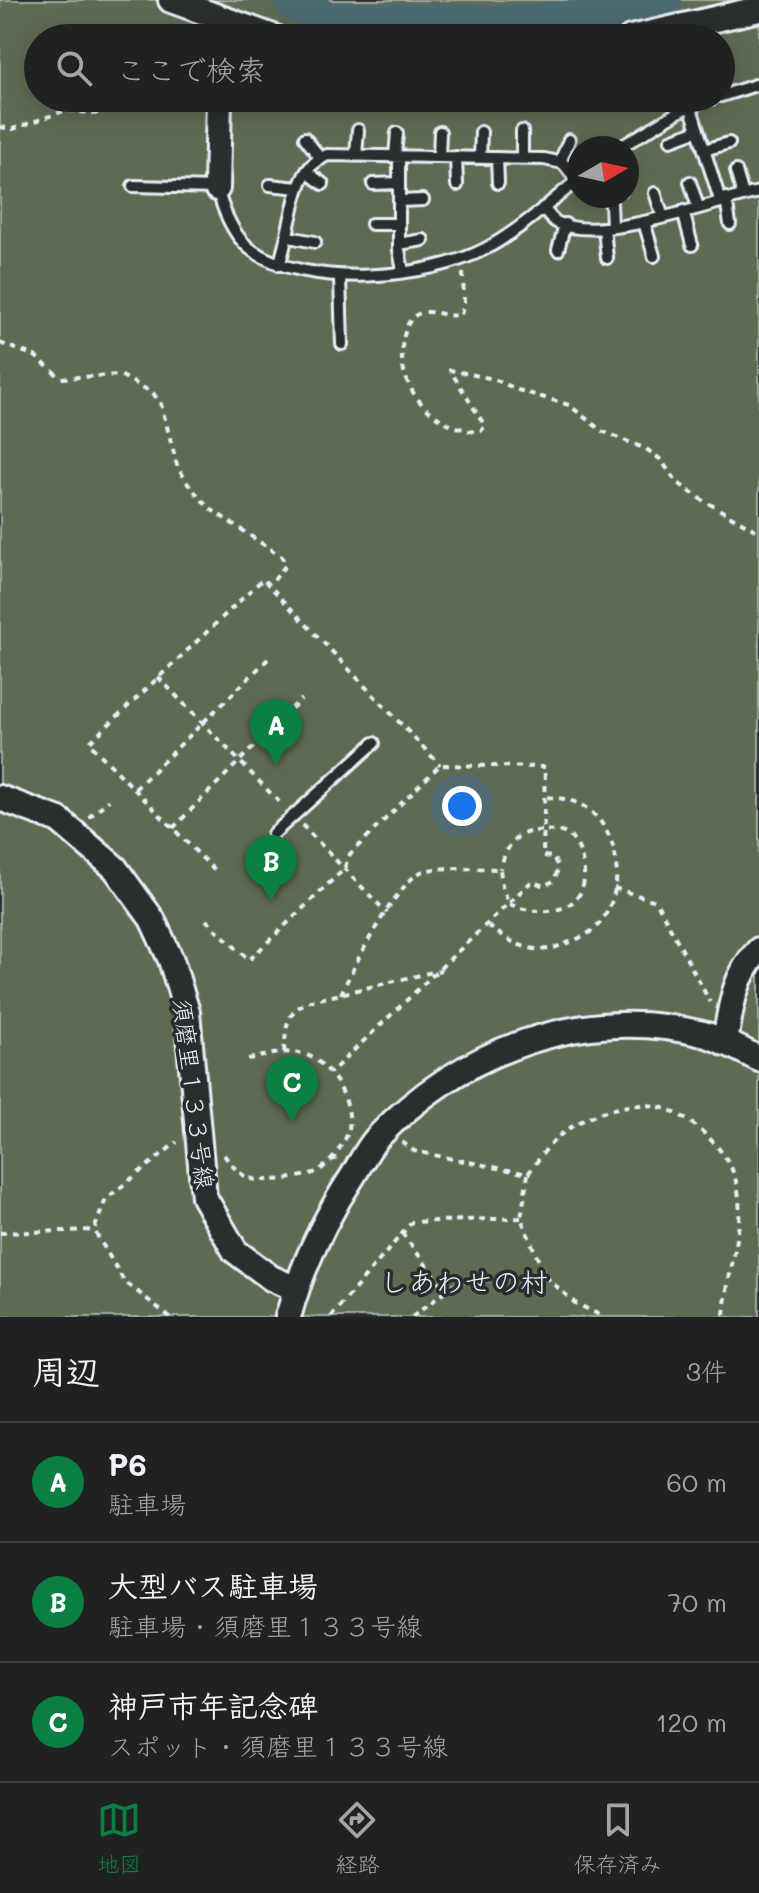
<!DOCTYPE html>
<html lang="ja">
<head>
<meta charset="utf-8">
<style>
  body { margin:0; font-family:Mali,"Klee One",sans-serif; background:#282a2a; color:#f1f3f6 }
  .compass { position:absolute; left:567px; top:136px; width:72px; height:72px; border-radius:50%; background:#202222; box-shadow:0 4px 20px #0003; rotate:81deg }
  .you { position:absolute; left:462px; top:806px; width:28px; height:28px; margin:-20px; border:6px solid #fff; border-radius:50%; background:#1a73e8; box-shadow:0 0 0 12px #1a73e833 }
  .badge { display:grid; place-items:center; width:52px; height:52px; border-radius:50%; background:#0b8043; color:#fff; font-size:26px; font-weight:700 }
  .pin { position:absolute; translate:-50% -66px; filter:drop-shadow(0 2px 4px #0008) }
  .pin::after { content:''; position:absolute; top:42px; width:28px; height:24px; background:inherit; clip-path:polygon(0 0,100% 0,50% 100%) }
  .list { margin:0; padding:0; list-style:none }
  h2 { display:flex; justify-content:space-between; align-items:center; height:104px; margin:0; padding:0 32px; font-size:34px }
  h2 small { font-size:26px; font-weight:400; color:#a2a4a5 }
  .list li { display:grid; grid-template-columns:52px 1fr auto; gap:24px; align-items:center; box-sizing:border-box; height:120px; padding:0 32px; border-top:2px solid #3d3f40 }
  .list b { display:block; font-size:30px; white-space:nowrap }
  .list p { margin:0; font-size:26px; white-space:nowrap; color:#a2a4a5 }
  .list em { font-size:26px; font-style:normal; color:#a2a4a5 }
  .icon { flex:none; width:44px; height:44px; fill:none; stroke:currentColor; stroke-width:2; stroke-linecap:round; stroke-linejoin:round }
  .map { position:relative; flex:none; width:759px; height:1317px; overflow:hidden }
  .search { position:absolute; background:#202222; box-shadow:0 4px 20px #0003; left:24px; right:24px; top:24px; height:88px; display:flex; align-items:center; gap:20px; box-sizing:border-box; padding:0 28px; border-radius:44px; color:#a2a4a5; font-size:30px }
  .sheet { height:464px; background:#202222 }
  nav { display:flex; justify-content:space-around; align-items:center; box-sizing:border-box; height:112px; border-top:2px solid #3d3f40; background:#202222; font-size:22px; color:#a2a4a5 }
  nav a { display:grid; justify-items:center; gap:4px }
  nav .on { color:#0b8043 }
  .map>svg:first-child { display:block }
  .green { fill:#5e6b52; stroke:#a3aea5; stroke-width:2; fill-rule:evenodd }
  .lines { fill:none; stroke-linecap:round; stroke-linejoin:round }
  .river { stroke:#4e6a72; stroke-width:38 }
  .service-casing { stroke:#e8f1f8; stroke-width:16 }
  .tertiary-casing { stroke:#e8f1f8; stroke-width:30 }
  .path { stroke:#e8f1f8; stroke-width:4; stroke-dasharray:6 6; stroke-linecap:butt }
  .service { stroke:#2a2d2e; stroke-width:10 }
  .tertiary { stroke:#2a2d2e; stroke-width:24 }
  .labels { text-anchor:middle; stroke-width:7; stroke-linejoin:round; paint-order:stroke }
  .street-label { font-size:24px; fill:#e8f1f8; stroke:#2a2d2e }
  .quarter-label { font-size:28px; fill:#e8f1f8; stroke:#2a2d2e }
</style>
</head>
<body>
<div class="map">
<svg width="759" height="1317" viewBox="0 0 759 1317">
  <rect width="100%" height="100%" fill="#2a2d2e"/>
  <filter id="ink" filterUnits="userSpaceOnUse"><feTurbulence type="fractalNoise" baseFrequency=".0125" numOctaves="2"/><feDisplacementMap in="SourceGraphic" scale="16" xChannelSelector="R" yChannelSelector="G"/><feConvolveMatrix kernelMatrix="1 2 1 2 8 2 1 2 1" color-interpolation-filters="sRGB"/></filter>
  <g filter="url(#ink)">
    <!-- green -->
    <path class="green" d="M0 0H759V1317H0ZM38 38H721V98H38ZM579 148H627V196H579Z"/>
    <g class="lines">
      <!-- river -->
      <path class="river" d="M292 0 325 20 493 24 581 19 663 0"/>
      <!-- service casing -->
      <g class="service-casing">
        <path id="service" d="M721 96 759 84
          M690 105 720 200
          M305 138 321 159
          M671 140 698 130
          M619 148 690 105 713 98
          M704 150 729 143
          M356 155 358 130
          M395 156 397 133
          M399 156V250L403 271
          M439 157 440 132
          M456 157 457 185
          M480 158 481 132
          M497 158 498 183
          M522 158V131
          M560 162 569 140
          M736 171 743 195
          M307 172 323 184
          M690 182 698 207
          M373 184 399 183
          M270 185 298 188
          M133 186 217 188C223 210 234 238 253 251 309 289 427 279 485 249 519 231 549 203 579 179
          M655 193 663 217
          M726 198 730 224
          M399 201 423 200
          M611 203 612 227
          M543 208C547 212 551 219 556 222 600 245 710 202 759 192
          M683 211 692 245
          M644 222 654 256
          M372 224H399
          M604 228 607 258
          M289 237 315 242
          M399 244 423 240
          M558 250 565 224
          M279 265C289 238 293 184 311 166 315 162 322 158 327 155L544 159 563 163 577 181
          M340 278 342 344
          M273 834 374 743"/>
      </g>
      <!-- tertiary casing -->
      <g class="tertiary-casing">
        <path id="tertiary" d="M171 0 276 38
          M631 38 759 9
          M217 188 219 98
          M0 798 59 820 115 868 152 919 171 960 187 1012 204 1197 235 1251 271 1278 296 1289
          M725 1043C730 1010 734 975 759 950
          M288 1317C302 1266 325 1218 354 1174 361 1162 368 1148 377 1138 460 1050 584 1004 703 1034 722 1039 741 1050 759 1059"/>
      </g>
      <!-- path -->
      <path class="path" d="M53 98 67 109
        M0 127 13 129 67 110 95 114 113 105 159 107 177 104
        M463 273 464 303 461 315C447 318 431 308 418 314 408 318 405 331 403 340 396 380 421 414 457 427 466 430 472 433 481 431L485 426 450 370 494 379 518 390 569 405 602 431 646 449 660 459 677 482 699 498 759 532
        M0 343 35 356 61 378 120 375 153 393 161 404 177 465 188 484 209 508 282 557 285 566 270 585
        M158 677 282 805
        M135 789 269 658
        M89 817 109 800
        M302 825 387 913
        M173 828 301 699
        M214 870 89 743 263 579 440 765
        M614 888 656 901 710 1002
        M206 920 249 960 344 869 350 854 440 765 545 767 543 856 553 857 558 867 555 880 544 886 532 881 330 1073
        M488 926C500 934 511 943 526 947 541 952 553 949 567 943 578 939 592 933 599 924 626 892 622 832 586 808 574 799 559 798 545 797
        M341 994C352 969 399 877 424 871 442 866 480 869 500 869L502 886 509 904C546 920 595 911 582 860 580 850 576 840 566 834 559 830 544 830 535 831 513 833 506 849 500 869
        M284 1052C287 1027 283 1016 307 1002L441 970
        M248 1059C267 1056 285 1049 304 1054 331 1063 353 1101 349 1129 347 1139 339 1148 334 1157L335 1161
        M402 1142 414 1151 528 1174C537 1162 547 1146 559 1136 583 1116 623 1101 656 1106 685 1112 722 1144 733 1172 751 1220 726 1269 724 1317
        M224 1155C230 1163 237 1172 246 1177 260 1184 307 1178 320 1170 325 1166 330 1161 334 1157
        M528 1174 521 1218 545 1276 575 1303 604 1317
        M0 1233 94 1230
        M402 1233 445 1290
        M170 1317 124 1281 94 1230 106 1199 177 1142
        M331 1317 412 1222 521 1218
        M412 1317 458 1282 545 1276"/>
      <!-- service -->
      <use href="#service" class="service"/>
      <!-- tertiary -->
      <use href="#tertiary" class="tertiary"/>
    </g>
  </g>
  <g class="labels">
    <!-- street labels -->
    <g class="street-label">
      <text transform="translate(193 1094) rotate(83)" y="8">須磨里１３３号線</text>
    </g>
    <!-- quarter labels -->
    <g class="quarter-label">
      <text x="464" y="1292">しあわせの村</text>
    </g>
  </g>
</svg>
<svg class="compass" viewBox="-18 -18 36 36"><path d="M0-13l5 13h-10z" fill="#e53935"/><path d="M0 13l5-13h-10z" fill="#a2a4a5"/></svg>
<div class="you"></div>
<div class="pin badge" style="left:276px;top:765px">A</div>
<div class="pin badge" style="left:271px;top:901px">B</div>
<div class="pin badge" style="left:292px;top:1122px">C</div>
<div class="search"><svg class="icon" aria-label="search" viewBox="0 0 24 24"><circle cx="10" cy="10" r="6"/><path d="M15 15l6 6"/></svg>ここで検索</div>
</div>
<section class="sheet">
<h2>周辺<small>3件</small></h2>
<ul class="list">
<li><span class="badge">A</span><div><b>P6</b><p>駐車場</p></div><em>60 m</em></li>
<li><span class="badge">B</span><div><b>大型バス駐車場</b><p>駐車場 · 須磨里１３３号線</p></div><em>70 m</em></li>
<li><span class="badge">C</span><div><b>神戸市年記念碑</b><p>スポット · 須磨里１３３号線</p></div><em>120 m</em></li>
</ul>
</section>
<nav>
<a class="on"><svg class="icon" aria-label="map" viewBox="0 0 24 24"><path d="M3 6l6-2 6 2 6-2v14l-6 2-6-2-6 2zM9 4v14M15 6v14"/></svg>地図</a>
<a><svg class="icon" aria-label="directions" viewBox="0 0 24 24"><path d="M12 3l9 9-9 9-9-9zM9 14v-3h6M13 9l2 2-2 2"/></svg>経路</a>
<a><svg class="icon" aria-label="saved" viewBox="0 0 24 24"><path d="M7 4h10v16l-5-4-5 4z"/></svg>保存済み</a>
</nav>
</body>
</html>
